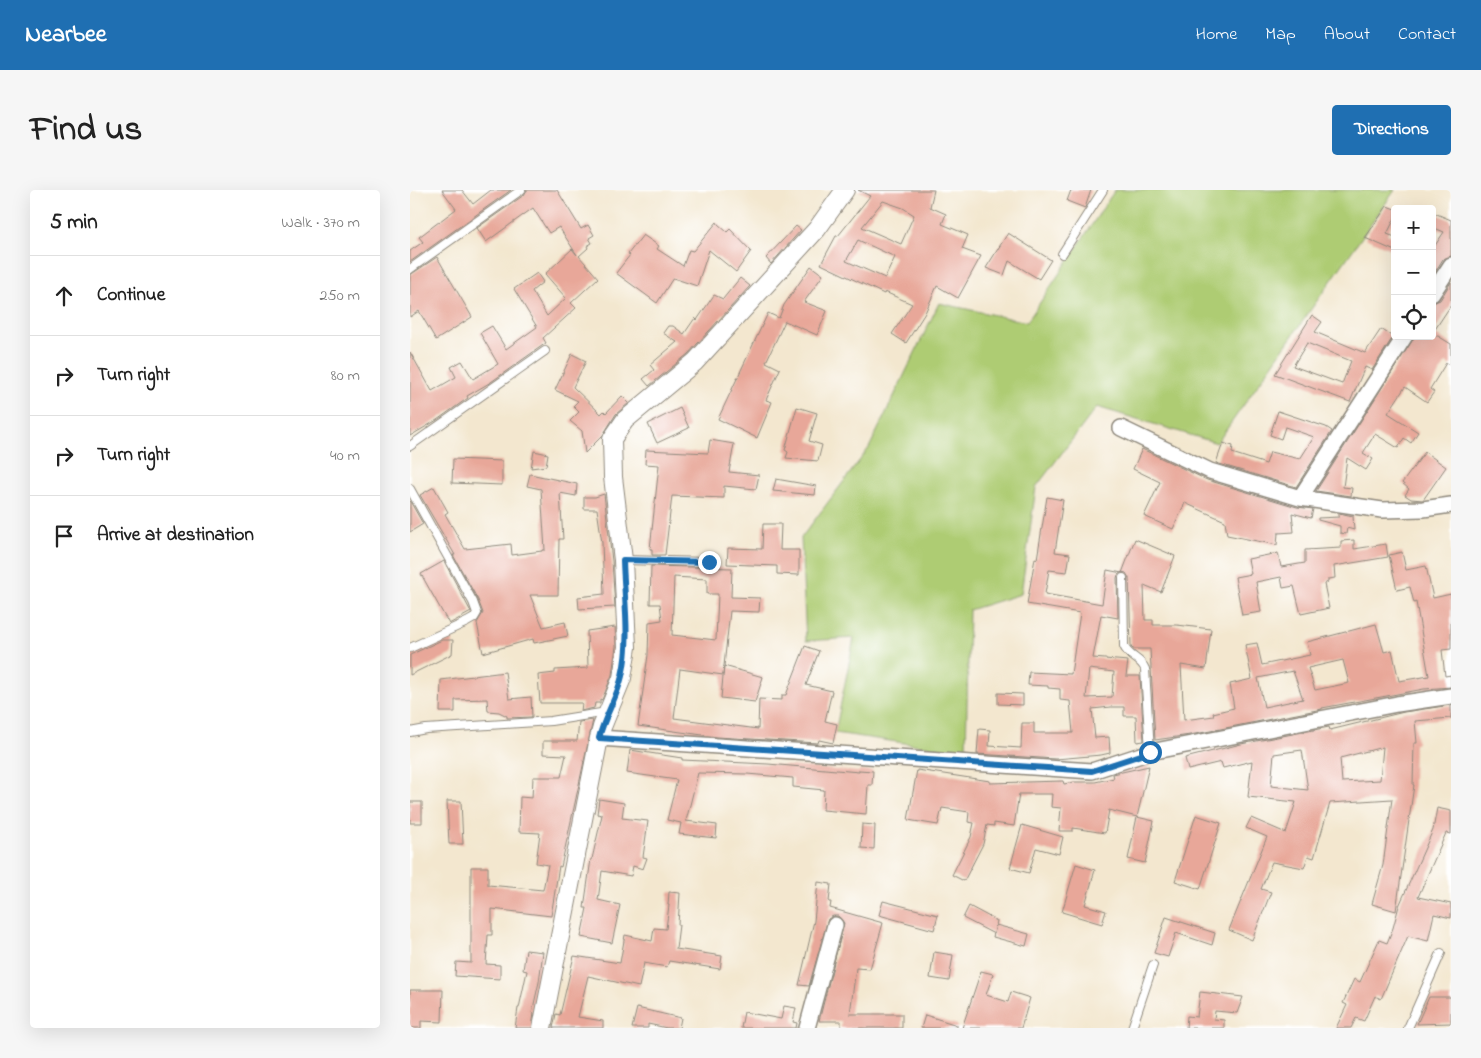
<!DOCTYPE html>
<html lang="en">
<head>
<meta charset="utf-8">
<style>
  body { margin:0; font-family:"Indie Flower",sans-serif; background:#f6f6f6; color:#222 }
  .controls { position:absolute; right:15px; top:15px; display:grid; overflow:hidden; border-radius:5px; box-shadow:0 5px 20px #0002 }
  .controls button { width:45px; height:45px; display:grid; place-items:center; padding:0; border:0; border-bottom:1px solid #e0e0e0; background:#fff; color:#222; font:25px sans-serif }
  .stop { position:absolute; width:15px; height:15px; margin:-11px; border:4px solid #1f6fb2; border-radius:50%; background:#fff }
  .stop.end { background:#1f6fb2; border-color:#fff; box-shadow:0 1px 5px #0008 }
  .list { margin:0; padding:0; list-style:none }
  h2 { display:flex; justify-content:space-between; align-items:center; height:65px; margin:0; padding:0 20px; font-size:21px }
  h2 small { font-size:16px; font-weight:400; color:#767676 }
  .list li { display:grid; grid-template-columns:32px 1fr auto; gap:15px; align-items:center; box-sizing:border-box; height:80px; padding:0 20px; border-top:1px solid #e0e0e0 }
  .list b { display:block; font-size:19px; white-space:nowrap }
  .list em { font-size:16px; font-style:normal; color:#767676 }
  .icon { flex:none; width:28px; height:28px; fill:none; stroke:currentColor; stroke-width:2; stroke-linecap:round; stroke-linejoin:round }
  .map { position:relative; flex:none; width:1041px; height:838px; overflow:hidden; border-radius:5px }
  header { display:flex; align-items:center; gap:30px; box-sizing:border-box; height:70px; padding:0 25px; background:#1f6fb2; color:#fff }
  header strong { font-size:24px }
  nav { display:flex; gap:28px; margin-inline-start:auto; font-size:18px }
  .intro { display:flex; align-items:center; justify-content:space-between; box-sizing:border-box; height:120px; padding:0 30px }
  h1 { margin:0; font-size:35px }
  .button { padding:12px 22px; border-radius:5px; background:#1f6fb2; color:#fff; font-size:18px; font-weight:700 }
  main { display:flex; gap:30px; padding:0 30px }
  aside { flex:1; background:#fff; border-radius:5px; box-shadow:0 5px 20px #0002 }
  .map>svg:first-child { display:block }
  .green { fill:#aecc73; stroke:#6c7c4f }
  .building { fill:#e8a799; fill-rule:evenodd }
  .lines { fill:none; stroke-linecap:round; stroke-linejoin:round }
  .service-casing { stroke:#8f897d; stroke-width:10 }
  .minor-casing { stroke:#8f897d; stroke-width:18 }
  .tertiary-casing { stroke:#8f897d; stroke-width:20 }
  .service { stroke:#fff; stroke-width:8 }
  .minor { stroke:#fff; stroke-width:15 }
  .tertiary { stroke:#fff; stroke-width:18 }
  .route { stroke:#1f6fb2; stroke-width:6 }
</style>
</head>
<body>
<header>
<strong>Nearbee</strong>
<nav><a>Home</a><a>Map</a><a>About</a><a>Contact</a></nav>
</header>
<div class="intro"><h1>Find us</h1><a class="button">Directions</a></div>
<main>
<aside>
<h2>5 min<small>Walk · 370 m</small></h2>
<ul class="list">
<li><svg class="icon" aria-label="ahead" viewBox="0 0 24 24"><path d="M12 20V5M6 11l6-6 6 6"/></svg><div><b>Continue</b></div><em>250 m</em></li>
<li><svg class="icon" aria-label="right" viewBox="0 0 24 24"><path d="M7 20v-9h11M14 6l5 5-5 5"/></svg><div><b>Turn right</b></div><em>80 m</em></li>
<li><svg class="icon" aria-label="right" viewBox="0 0 24 24"><path d="M7 20v-9h11M14 6l5 5-5 5"/></svg><div><b>Turn right</b></div><em>40 m</em></li>
<li><svg class="icon" aria-label="arrive" viewBox="0 0 24 24"><path d="M6 21V4h12l-3 4 3 4H6"/></svg><div><b>Arrive at destination</b></div></li>
</ul>
</aside>
<div class="map">
<svg width="1041" height="838" viewBox="0 0 1041 838">
  <rect width="100%" height="100%" fill="#fff"/>
  <filter id="ink" filterUnits="userSpaceOnUse"><feTurbulence type="fractalNoise" baseFrequency=".02" numOctaves="2"/><feDisplacementMap in="SourceGraphic" scale="10" xChannelSelector="R" yChannelSelector="G"/><feConvolveMatrix kernelMatrix="1 2 1 2 8 2 1 2 1" color-interpolation-filters="sRGB"/></filter>
  <filter id="wash" filterUnits="userSpaceOnUse"><feTurbulence type="fractalNoise" baseFrequency=".0096" numOctaves="4" result="noise"/><feDisplacementMap in="SourceGraphic" scale="20" xChannelSelector="R" yChannelSelector="G"/><feGaussianBlur stdDeviation="1.12" result="paint"/><feColorMatrix in="noise" values="0 0 0 0 0 0 0 0 0 0 0 0 0 0 0 0 0 1.4 0 .05"/><feComposite in="paint" operator="in"/></filter>
  <g filter="url(#wash)">
    <rect width="100%" height="100%" fill="#f3e7cf"/>
    <!-- green -->
    <path class="green" d="M705 0H985L807 253 687 217 626 297 611 404 559 420 556 562 425 543 444 448 396 451 391 348 459 258 529 113 617 132Z"/>
    <g id="blocks">
      <!-- building -->
      <path class="building" d="M32 0H52L63 14 81 0H101L0 72V61L13 52 9 47 46 19Z
        M117 0H147L171 39 178 35 184 45 179 48 182 53 177 56 178 58 169 66 188 88 161 113 166 118 133 148 136 153 81 192 57 206 58 208 27 230 0 246V162L22 201 46 187 41 177 52 171 63 189 88 174 70 143 82 136 96 159 127 137 104 99 127 83 133 92 122 101 137 126 156 108 135 84 162 59 167 65 149 37 139 43 123 18 76 52 67 38 114 5Z
        M448 0H524L520 17 536 24 532 34 558 45 552 59 571 66 548 108 527 96 515 123 496 153 482 144 502 114 475 102 474 104 411 74 426 46H428L460 6ZM473 11 493 18 504 25 491 54 452 37ZM448 50 485 67 475 88 436 71Z
        M661 0H681L675 18 657 11Z
        M977 16 985 19V28L977 44 985 47V61L955 48Z
        M1022 22 1041 30V66L1033 69 1022 87V60L1034 42 1022 37Z
        M307 32 308 34 317 42 320 39 341 61 326 82 299 60 287 96 263 88 247 113 206 83 220 65 218 64 233 45 249 56 247 59 273 76 279 60 283 61Z
        M386 36 391 40 361 74 356 68Z
        M598 43 641 70 629 89 599 71 594 85 576 78Z
        M27 67 62 127 26 150 9 121 0 127V85Z
        M401 76 413 85 394 112 417 121 407 145 375 131 356 172 370 179 356 210 362 212 347 248 308 229 358 123 369 128 374 115Z
        M330 88 340 96 278 164 239 196 233 189 244 180 240 175 267 152 253 143 258 136H263L274 144 285 128 287 130 304 105 313 109Z
        M1041 92V115L1022 144V113L1030 110Z
        M902 125 912 132 905 142 955 163 971 139 983 147 962 180 955 177 940 212 865 184ZM897 153 941 171 932 194 883 176Z
        M1005 146H1028L1041 154V176L1036 173 1020 199 1024 202 1017 212 995 197 978 223 1008 242 1001 253 994 248 988 258 965 244 953 263 963 269 956 280 937 268 933 297 942 298 941 306 906 301Z
        M162 164 176 171 163 197 191 224 194 221 196 223 212 206 219 213 206 224 193 245 175 263 172 241 160 231 169 222 163 216 168 211 145 200Z
        M387 217 407 223 399 251 412 255 408 271 376 268 378 262 375 260Z
        M270 218 279 238 247 253 238 234Z
        M868 221 916 237 922 241 886 297 806 273 813 253 823 256 822 263 856 274 860 262 890 269 904 247 875 237 871 249 860 245Z
        M300 250 324 254 319 282 349 285 346 299 314 296V308L262 306 255 365H242V359H240L249 275 235 274 236 260 298 263Z
        M732 259 797 290 887 317 903 319 901 328 882 323 884 342 868 343 867 355 817 345 815 331 775 313 763 339 734 326 750 292 723 279Z
        M124 261 138 264 136 276 121 278Z
        M1015 262 1036 277 1013 310 1001 309 995 305 999 299 992 293Z
        M43 269 92 271V295L42 293Z
        M120 284 167 294 166 306 150 303 153 349H149L148 405H120L133 437 155 432 158 446 124 453 123 449 73 463 67 433 73 423 68 410 43 365H45L10 305 24 297 38 322 35 324 55 359 101 354 102 365 132 361V360H135L131 299 117 296Z
        M366 289 406 296 405 305 363 301Z
        M194 304 202 371 205 417 169 419 168 407 194 404 192 353 187 319H174V307H185Z
        M637 307 653 310 645 362 660 364 657 382 639 380 635 404 692 414 697 380 712 383 725 349 765 366 751 402 734 395 735 430H743V435H767L801 439 796 479 771 475 774 530 804 526 803 523 824 518 820 494 842 489 835 455 847 453 852 475 900 465 897 452 966 434 974 462 982 460 989 491 1019 486 1006 412 1004 413 1000 397 987 400 979 365 992 362 996 380 1016 376 1023 408 1041 404V459L1032 460 1035 486 1041 485V497L1014 499 912 518V519L780 545 745 550 740 459H723L721 457 719 388 716 383 712 382 708 385 707 388 708 428 691 425 683 468 718 471 716 486H730L734 551 727 552 726 526H714V517H701L682 519 685 548 699 547 700 563 691 565 646 569 567 564 569 539 580 540 579 556 611 558 612 533H624V543H663L660 511 650 510V499L638 498V496L618 495 619 482 661 484 670 423 617 414 625 368 627 369ZM933 470 939 493 905 500 898 478ZM679 479 704 482 702 507 676 508ZM883 481 893 509 854 517 848 488Z
        M0 311 13 334 0 342Z
        M929 323 943 326 944 340 937 338 936 344 930 343V336L908 330V328L929 327Z
        M353 334H371L370 360H389V385L367 384V376L317 374 318 358 352 359Z
        M944 350V359L976 354 978 367 924 376 925 388 918 389V392L914 394 919 418 891 424 884 396 873 398 871 387 846 392 851 422 832 425 825 387 841 384 838 369 868 363 871 377 895 373V360L931 358V351Z
        M34 371 61 422 39 434 11 384Z
        M241 376 322 378 321 407 350 408 349 422 320 421 313 485 270 479 264 528 348 539 349 509 372 510V505H376L395 456 409 461 396 495 422 501 415 531 427 534 423 553 409 550 408 553 307 547 228 536 238 465 239 432 252 430 250 414H240ZM264 387 297 389V404H308L306 450 262 445Z
        M205 437 206 456 202 485 192 510 190 509V513H185L184 518 171 521 172 513H130L128 485 145 483V480L178 478 177 441Z
        M32 450H43L42 464 0 485V465Z
        M314 476 353 487 345 512 311 508Z
        M95 482 99 509 121 507 122 527 97 528V526L89 522 78 521 77 509 45 510V522H30L31 490Z
        M588 503 613 504V515L588 514Z
        M1041 515V528L1005 531 1007 553H1004L1003 595H1004L986 721 962 714 973 675 982 609 920 613 904 668 898 666 894 678 862 672 851 699 861 702 842 750 819 740 857 647 836 638 841 628 876 643 886 612 838 607 842 571 813 578 811 572 778 580 775 568 831 554 919 537 920 540 994 522ZM973 557 970 590 932 592 930 568ZM892 560 898 600 861 596 864 564Z
        M183 530 151 677 149 676 141 726 82 719V745H78L76 774 90 775V789L45 786 46 772 61 773V677H78V695L133 700 138 675 126 673 130 643 109 642 110 607 122 608 123 587H151L156 565 133 564V551H167L169 532Z
        M220 560 272 568V570L358 574 449 582V580L463 581 462 595H458L456 624 413 620 414 600 383 597V588L337 584 288 583 276 631 307 635 306 648 269 644 271 633 257 630 267 590 217 583Z
        M739 576 727 627 699 620 695 643 663 638V641H649L651 618 641 617 642 604H609L604 636 584 633V636L577 635 573 654 554 691 542 685 561 647 564 633 558 632 559 622 532 618 528 635 498 630 507 580 580 591V593L653 591 654 594 664 592H685L704 588 703 584Z
        M189 609 214 613 212 628 238 631 233 667 237 668 233 679 223 676 221 686 192 681 188 710 210 715 202 753 171 747 177 718H174L181 669H182L192 625 187 624Z
        M37 611H51L53 654H39Z
        M0 612H12V633H0Z
        M1027 618 1041 621V644L1036 643 1008 707 1041 714V728L1024 724 1018 751 998 746 971 809 965 806 954 831 946 828 941 838H926L937 815 933 813 944 789 950 792 969 750 977 753 983 738 989 716 1023 640Z
        M786 625 811 633 790 699 765 691Z
        M727 627 744 631 735 673 718 669Z
        M452 634 465 635 464 659 451 658Z
        M612 635 653 647 649 664 626 658 619 683 600 678Z
        M666 674 685 680 675 715 696 721 692 734 652 722Z
        M408 692 421 694 419 712H421L420 718 473 733 460 779 446 778 440 824H492V838H431V831H409L434 733 428 726H423L418 729 399 796 389 795 404 731Z
        M259 702 270 703 268 735H269L266 759 312 766 310 779 259 771 257 777 234 773 229 797 178 786 168 827 193 831V838H143L146 824 150 825 164 766 210 773 215 745 242 751 244 738 256 739 259 715H258Z
        M473 711 528 725 524 740 469 725Z
        M559 716 587 731 584 744 553 728Z
        M756 727 805 743 802 755 766 743 758 767 744 763Z
        M586 735 619 744 616 756 583 747Z
        M116 760 133 762 129 792 122 823H124L122 838H105L108 818H109L117 781 113 780Z
        M524 762 543 765 539 791 520 788Z
        M571 781 583 784 576 805 598 812 601 802 620 808 611 838H552Z
        M0 800H33L32 832 11 831V838H0Z
        M790 802 833 807 827 823 805 821 804 829 814 830V838H776L777 826 787 827Z
        M1019 807H1041V833L1007 834Z
        M374 816 386 818 383 832 387 833 386 838H331L334 822 371 829Z
        M227 818 271 828 269 838H257L238 834V838H222Z
        M515 825 547 835V838H511Z"/>
    </g>
  </g>
  <g filter="url(#ink)">
    <use href="#blocks" fill-opacity="0" stroke="#8f897d" stroke-width="1"/>
    <g class="lines">
      <!-- service casing -->
      <g class="service-casing">
        <path id="service" d="M652 64 693 0
          M0 79 111 0
          M0 256 135 161
          M0 299 63 412 67 423 64 428 57 432 0 458
          M213 370 299 372
          M713 388 714 456C718 467 731 468 735 479L740 562
          M0 542 16 539 141 531 197 522
          M722 838 743 775
          M998 838 1031 763"/>
      </g>
      <!-- minor casing -->
      <g class="minor-casing">
        <path id="minor" d="M1022 104 1041 75
          M711 238 800 281 890 308 972 320 1013 319 1041 315
          M890 308 995 146
          M189 548 682 581 740 562 987 514 1041 506
          M397 838 425 735"/>
      </g>
      <!-- tertiary casing -->
      <g class="tertiary-casing">
        <path id="tertiary" d="M132 838 189 548 192 537 212 488 217 457 213 370 203 287 202 249 215 230 285 172 407 39 435 0"/>
      </g>
      <!-- service -->
      <use href="#service" class="service"/>
      <!-- minor -->
      <use href="#minor" class="minor"/>
      <!-- tertiary -->
      <use href="#tertiary" class="tertiary"/>
    </g>
  </g>
  <g class="lines" filter="url(#ink)">
    <!-- route -->
    <path class="route" d="M299 372 213 370C214 408 221 449 212 486 207 508 194 527 189 548L682 581 740 562"/>
  </g>
</svg>
<div class="controls">
<button>+</button>
<button>−</button>
<button><svg class="icon" aria-label="locate" viewBox="0 0 24 24"><circle cx="12" cy="12" r="6"/><path d="M12 2v4M12 18v4M2 12h4M18 12h4"/></svg></button>
</div>
<div class="stop" style="left:740px;top:562px"></div>
<div class="stop end" style="left:299px;top:372px"></div>
</div>
</main>
</body>
</html>
